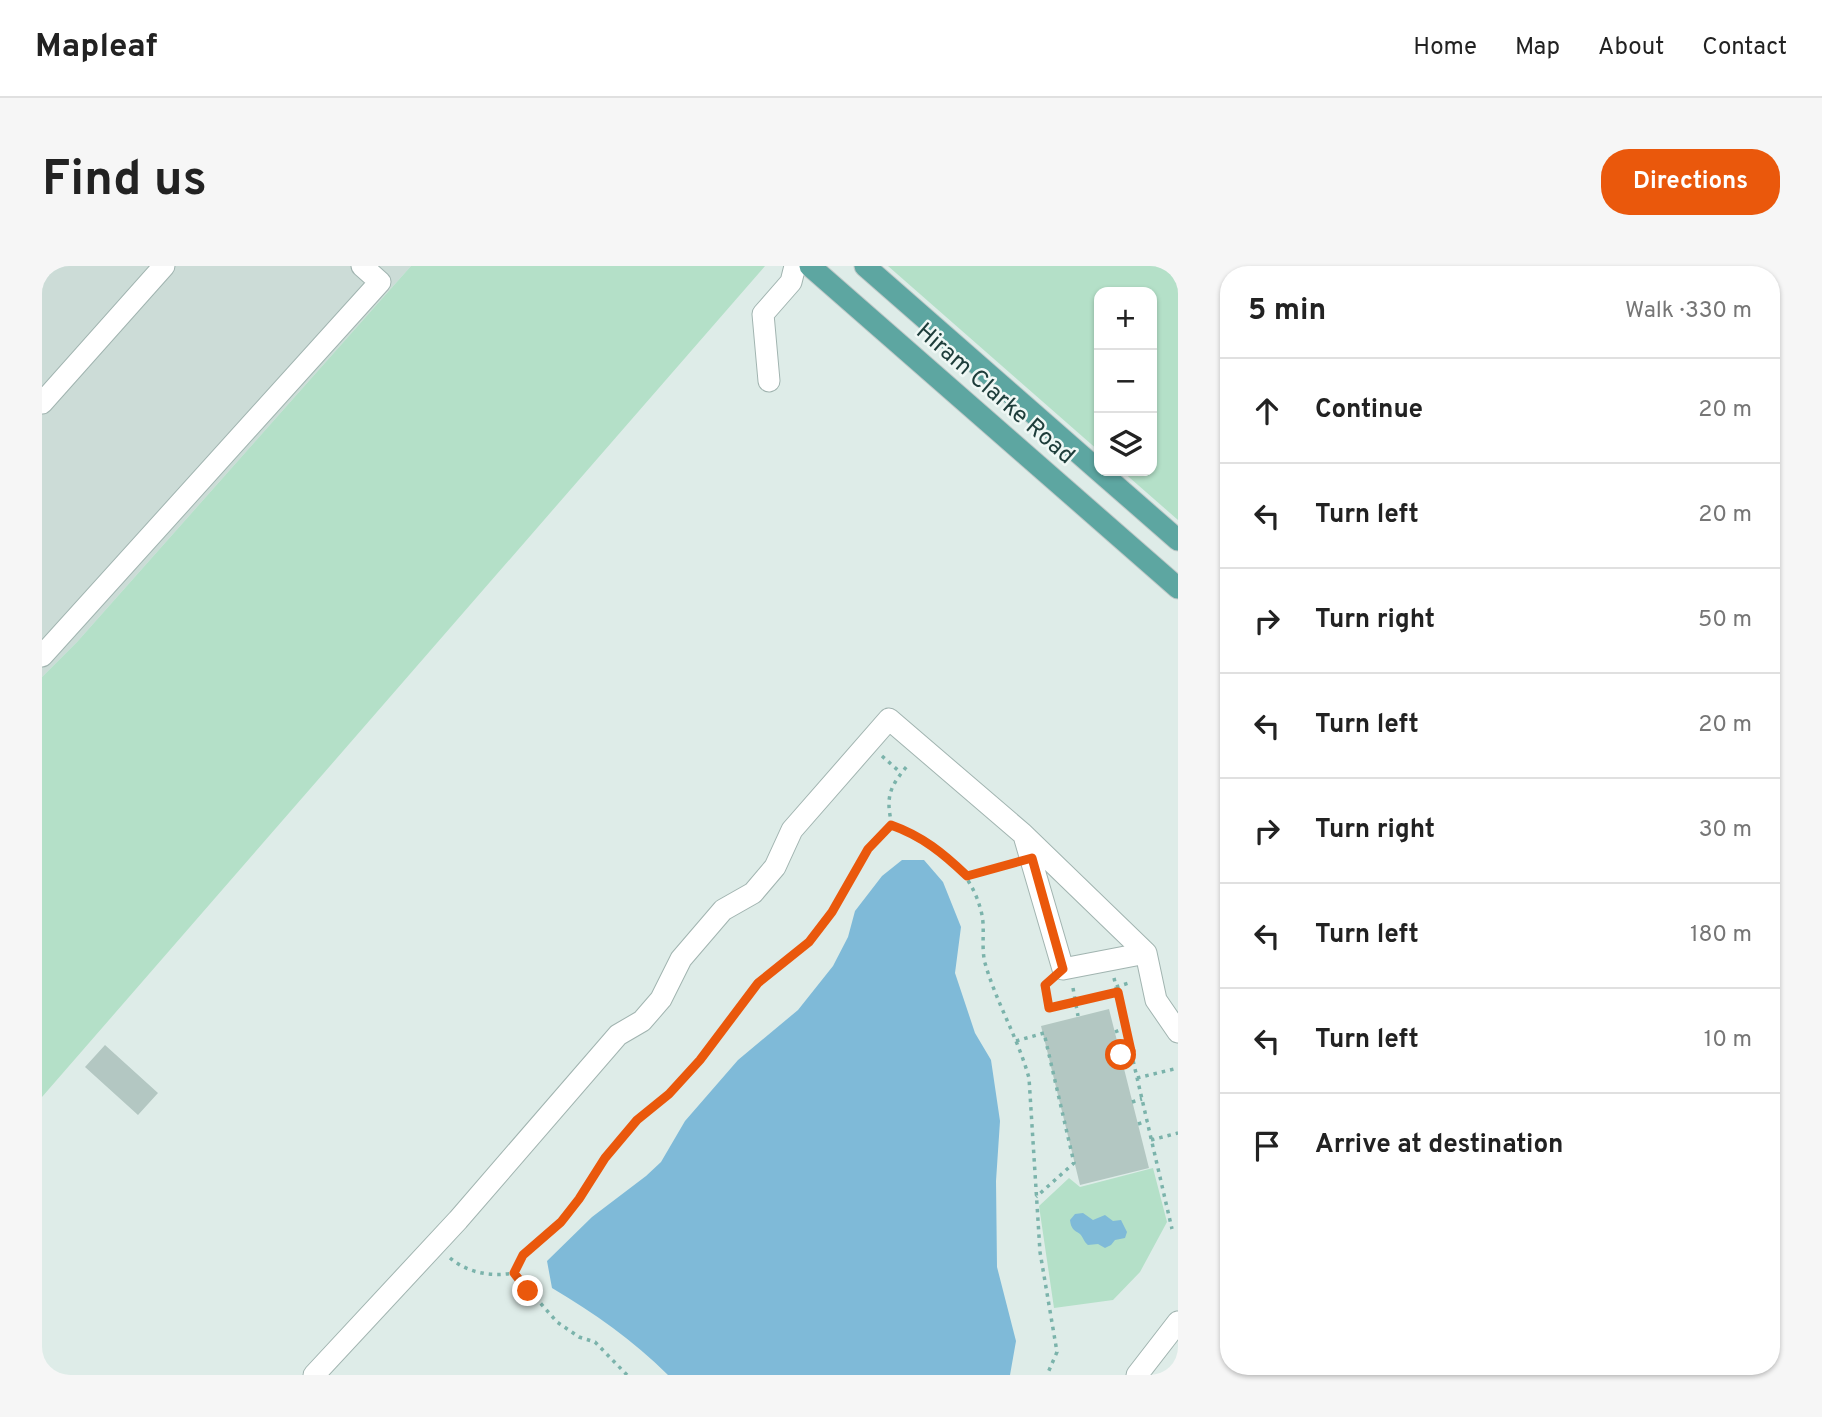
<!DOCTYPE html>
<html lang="en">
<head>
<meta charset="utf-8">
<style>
  body { margin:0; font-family:Overpass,sans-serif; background:#f6f6f6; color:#222 }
  .controls { position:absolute; right:21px; top:21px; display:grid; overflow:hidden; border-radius:14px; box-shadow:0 2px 5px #0004 }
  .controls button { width:63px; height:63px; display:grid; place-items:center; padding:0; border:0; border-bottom:2px solid #e0e0e0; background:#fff; color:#222; font:35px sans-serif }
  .stop { position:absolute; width:21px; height:21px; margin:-16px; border:5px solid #ea580c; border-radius:50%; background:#fff }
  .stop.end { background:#ea580c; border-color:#fff; box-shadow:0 2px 7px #0008 }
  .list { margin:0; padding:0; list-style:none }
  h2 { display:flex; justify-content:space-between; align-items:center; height:91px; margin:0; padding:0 28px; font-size:30px }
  h2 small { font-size:23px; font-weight:400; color:#767676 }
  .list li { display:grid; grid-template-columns:46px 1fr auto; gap:21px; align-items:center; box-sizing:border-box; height:105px; padding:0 28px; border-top:2px solid #e0e0e0 }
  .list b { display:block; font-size:26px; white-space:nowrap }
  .list em { font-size:23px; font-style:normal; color:#767676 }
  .icon { flex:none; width:38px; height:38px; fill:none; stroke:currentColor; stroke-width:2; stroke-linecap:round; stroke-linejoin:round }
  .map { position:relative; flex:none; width:1136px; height:1109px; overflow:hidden; border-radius:28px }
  header { display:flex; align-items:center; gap:42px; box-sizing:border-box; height:98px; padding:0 35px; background:#fff; border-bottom:2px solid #e0e0e0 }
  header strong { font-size:33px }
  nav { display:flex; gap:38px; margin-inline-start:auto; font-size:24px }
  .intro { display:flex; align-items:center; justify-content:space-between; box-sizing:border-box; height:168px; padding:0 42px }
  h1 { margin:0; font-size:49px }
  .button { padding:18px 32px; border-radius:28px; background:#ea580c; color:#fff; font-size:24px; font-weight:700 }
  main { display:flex; gap:42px; padding:0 42px }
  aside { flex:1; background:#fff; border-radius:28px; box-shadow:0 2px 5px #0004 }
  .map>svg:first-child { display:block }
  .built { fill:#ccdcd7 }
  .green { fill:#b4e0c8 }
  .water { fill:#7fbad8 }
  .building { fill:#b3c7c2 }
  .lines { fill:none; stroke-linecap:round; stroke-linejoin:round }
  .minor-casing { stroke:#a1b4b0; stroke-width:23 }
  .major-casing { stroke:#c0c9c8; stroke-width:23 }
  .path { stroke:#7bb3ab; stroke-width:3.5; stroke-dasharray:3.5 5; stroke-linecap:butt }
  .minor { stroke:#fff; stroke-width:21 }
  .major { stroke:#5da6a1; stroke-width:21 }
  .route { stroke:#ea580c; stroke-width:9 }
  .labels { text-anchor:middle; stroke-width:5; stroke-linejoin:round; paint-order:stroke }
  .street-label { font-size:24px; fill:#1e3d3a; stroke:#eff8f5 }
</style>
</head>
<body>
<header>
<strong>Mapleaf</strong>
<nav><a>Home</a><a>Map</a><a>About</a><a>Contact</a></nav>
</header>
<div class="intro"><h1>Find us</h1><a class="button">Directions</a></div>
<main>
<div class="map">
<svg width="1136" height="1109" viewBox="0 0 1136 1109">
  <rect width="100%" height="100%" fill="#deece8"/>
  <!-- built -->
  <path class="built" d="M0 0H369L35 376 0 411Z"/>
  <!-- green -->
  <path class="green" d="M369 0H723L0 831V411L35 376Z
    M846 0H1136V254L1080 205H1110V26H1057V185Z
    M1111 902 1125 956 1098 1006 1071 1034 1012 1042 997 940 1027 912 1038 921Z"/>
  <!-- water -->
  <path class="water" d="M860 594H882L901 616 919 661 913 707 933 767 949 794 958 855 954 915 955 1001 974 1075 968 1109H626C591 1074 552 1047 510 1022L505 995 550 951 604 910 619 896 643 855 696 794 756 744 791 700 806 671 813 645 840 610Z
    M1041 947 1051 954 1063 949 1071 955 1079 954 1085 966 1083 972 1073 974 1069 979 1063 982 1056 978 1046 979C1042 976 1041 971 1038 968 1032 964 1029 963 1028 954L1033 948Z"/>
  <!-- building -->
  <path class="building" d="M1067 743 1107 902 1038 919 999 760Z
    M63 779 116 827 96 849 43 801Z"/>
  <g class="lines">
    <!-- minor casing -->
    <g class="minor-casing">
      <path id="minor" d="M727 115 721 48 749 16 753 0
        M0 137 122 0
        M0 390 338 16 320 0
        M983 573 1021 703 1104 687
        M272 1109 416 954 576 769 600 755 619 733 639 693 681 644 711 627 733 601 750 564 847 453 981 568 1104 687 1114 734 1136 766
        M1095 1109 1136 1056"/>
    </g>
    <!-- major casing -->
    <g class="major-casing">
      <path id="major" d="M768 0 1136 322
        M823 0 1057 205
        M1057 205 1136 274"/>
    </g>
    <!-- path -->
    <path class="path" d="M840 490 859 507
      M850 559C843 530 848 520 867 498
      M925 609 968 598
      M1072 712 1130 963
      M1007 715 1003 719 1007 742 1075 726
      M1074 721 1090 716
      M1031 722 1036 750
      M1073 766 1083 762
      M974 775 1002 767 1032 897 994 931
      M1079 790 1089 785
      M1095 812 1136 802
      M1090 836 1100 833
      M1096 858 1105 855
      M1109 874 1136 867
      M408 992C426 1007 449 1011 472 1007
      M585 1109 553 1076 537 1071 515 1056 472 1007 481 989 519 955 537 933 563 892 595 854 627 828 658 794 716 717 767 676 790 646 826 583 850 559C892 574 930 602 940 649 943 664 939 681 943 697 954 736 976 772 987 812L998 986 1015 1086 1005 1109"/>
    <!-- minor -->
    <use href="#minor" class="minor"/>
    <!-- major -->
    <use href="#major" class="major"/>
  </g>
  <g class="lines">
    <!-- route -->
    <path class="route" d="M486 1025 472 1007 481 989 519 956 537 933 563 892 595 854 627 828 658 794 716 717 767 676 790 646 826 583 849 559C880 570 901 587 925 610L990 592 1021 703 1003 719 1007 742 1076 726 1089 785 1079 789"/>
  </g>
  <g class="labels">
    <!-- street labels -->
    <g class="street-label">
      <text transform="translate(954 127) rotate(41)" y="8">Hiram Clarke Road</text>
    </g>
  </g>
</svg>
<div class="controls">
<button>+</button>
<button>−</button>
<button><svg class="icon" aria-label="layers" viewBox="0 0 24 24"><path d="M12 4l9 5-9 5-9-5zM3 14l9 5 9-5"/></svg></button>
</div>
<div class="stop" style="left:1079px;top:789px"></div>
<div class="stop end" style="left:486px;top:1025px"></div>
</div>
<aside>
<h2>5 min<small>Walk · 330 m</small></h2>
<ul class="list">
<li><svg class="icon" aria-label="ahead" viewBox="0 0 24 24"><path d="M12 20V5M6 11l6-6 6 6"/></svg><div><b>Continue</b></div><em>20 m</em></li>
<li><svg class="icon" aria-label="left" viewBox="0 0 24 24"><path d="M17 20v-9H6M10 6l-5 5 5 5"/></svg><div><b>Turn left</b></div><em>20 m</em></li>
<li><svg class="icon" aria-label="right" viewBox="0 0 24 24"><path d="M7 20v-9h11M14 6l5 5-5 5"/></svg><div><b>Turn right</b></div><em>50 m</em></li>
<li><svg class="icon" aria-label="left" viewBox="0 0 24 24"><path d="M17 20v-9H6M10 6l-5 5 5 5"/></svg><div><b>Turn left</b></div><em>20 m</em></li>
<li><svg class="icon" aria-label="right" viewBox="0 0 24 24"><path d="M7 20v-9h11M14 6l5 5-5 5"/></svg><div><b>Turn right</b></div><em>30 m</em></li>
<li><svg class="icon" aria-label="left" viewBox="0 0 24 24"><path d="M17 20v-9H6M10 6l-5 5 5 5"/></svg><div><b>Turn left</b></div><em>180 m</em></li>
<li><svg class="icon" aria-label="left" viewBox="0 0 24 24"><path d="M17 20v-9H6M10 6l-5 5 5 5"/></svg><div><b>Turn left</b></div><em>10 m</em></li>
<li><svg class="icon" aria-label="arrive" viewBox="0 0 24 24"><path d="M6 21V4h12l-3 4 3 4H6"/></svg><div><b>Arrive at destination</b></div></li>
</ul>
</aside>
</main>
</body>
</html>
